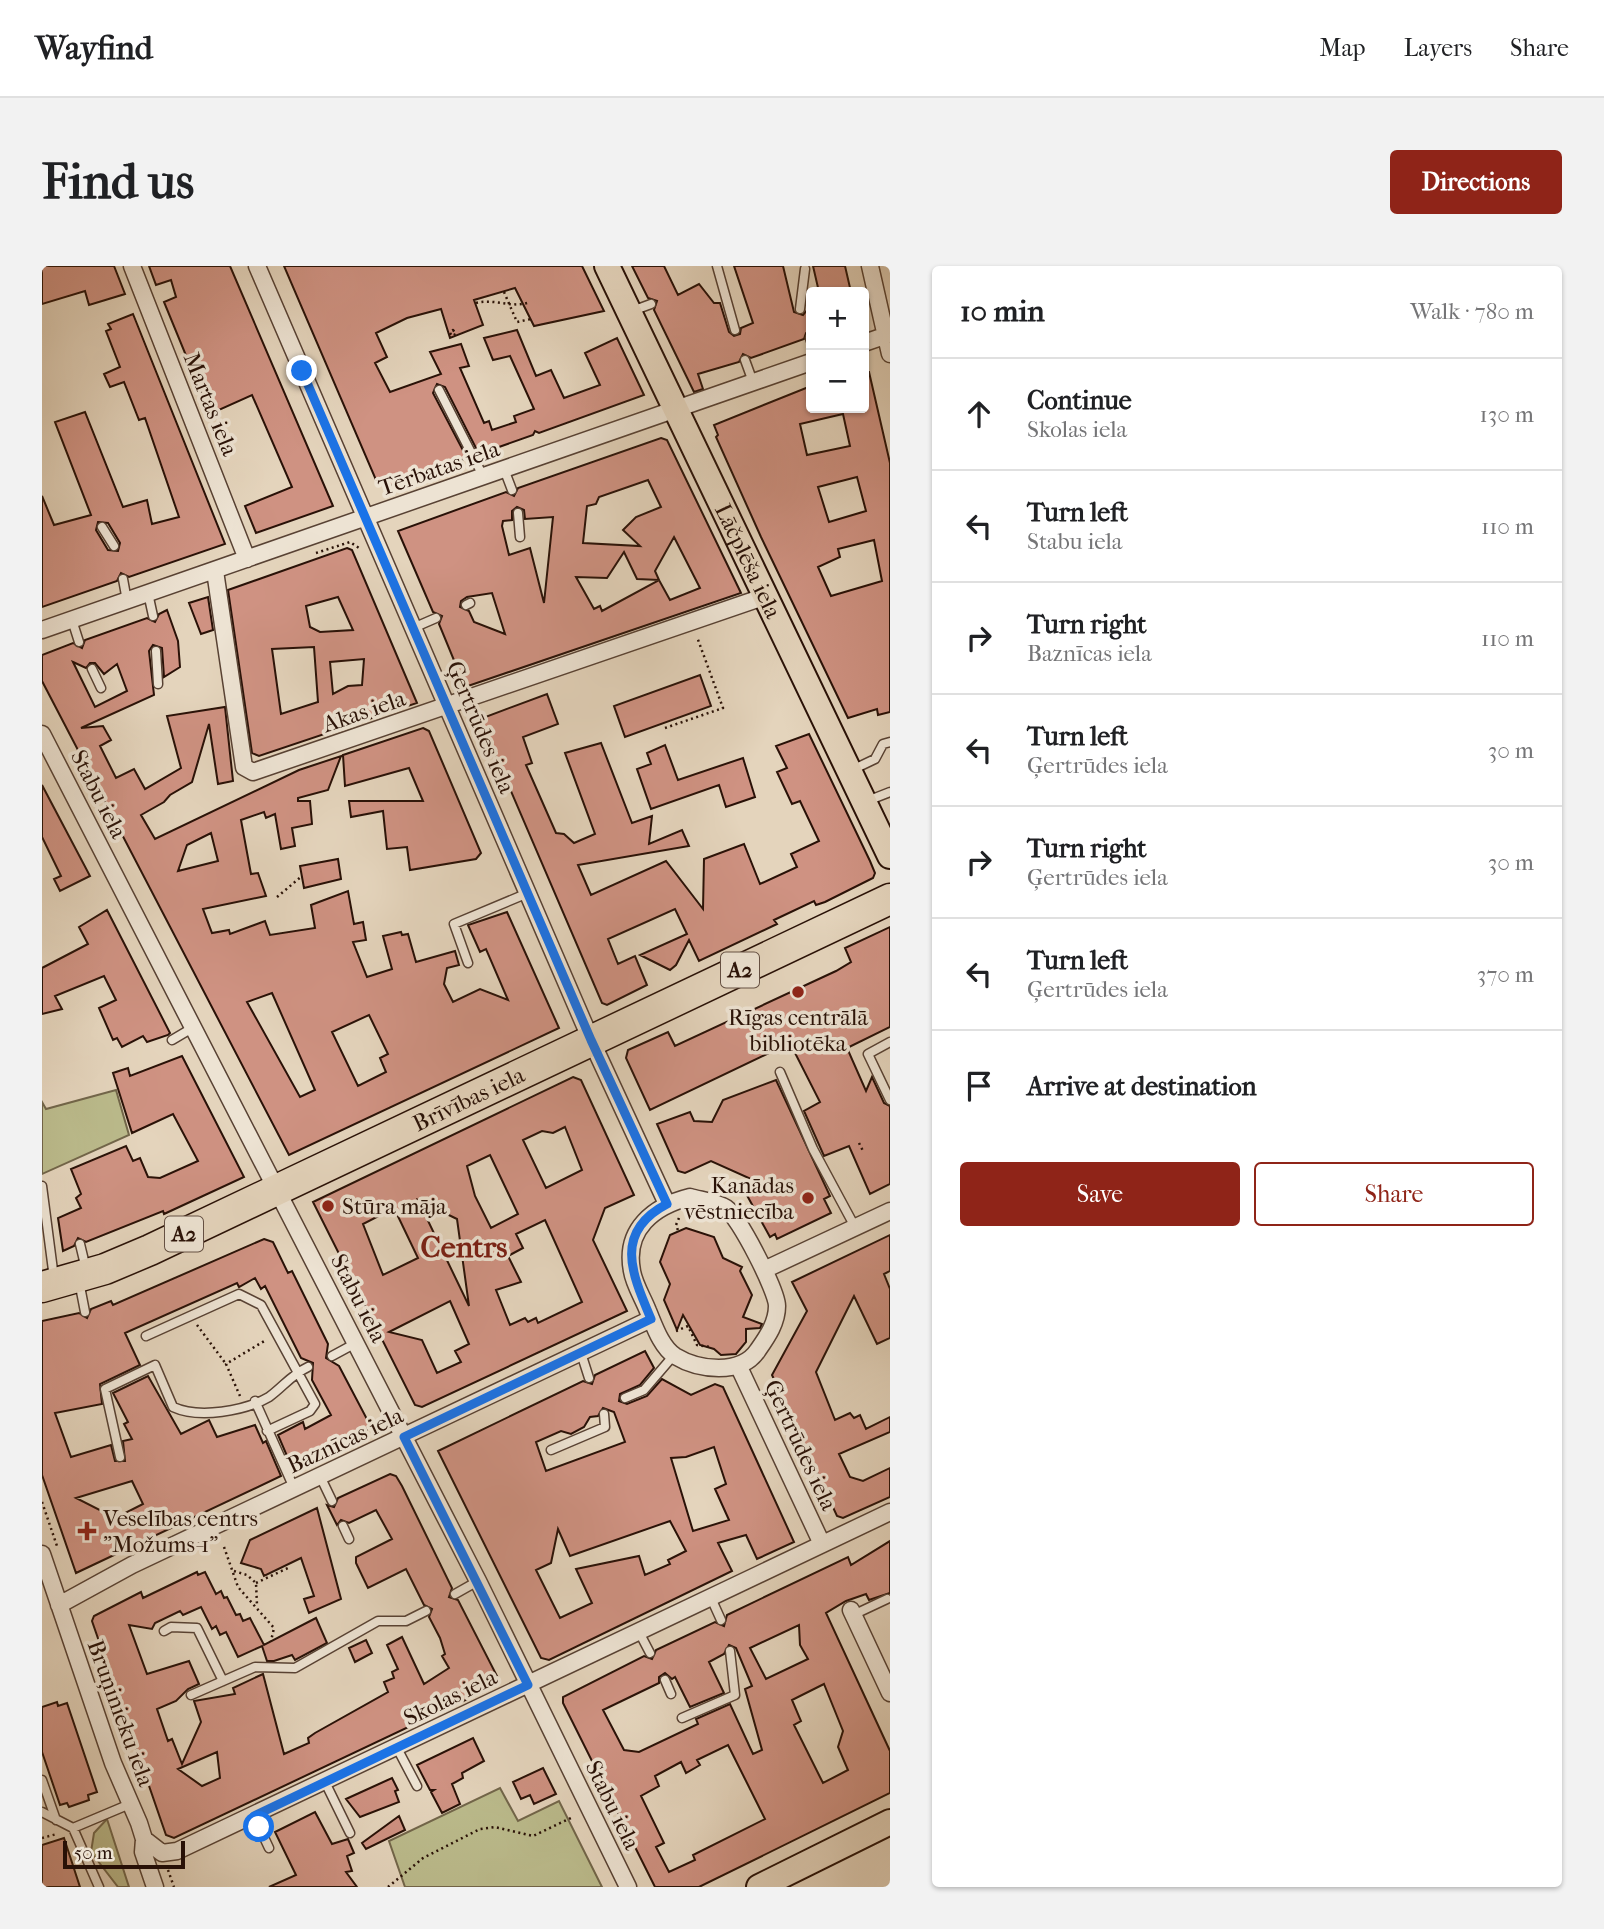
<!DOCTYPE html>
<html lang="en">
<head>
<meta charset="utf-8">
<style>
  body { margin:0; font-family:"IM FELL French Canon",serif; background:#f2f2f2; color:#202124 }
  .controls { position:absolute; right:21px; top:21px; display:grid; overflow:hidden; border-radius:7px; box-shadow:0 2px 5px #0004 }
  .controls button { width:63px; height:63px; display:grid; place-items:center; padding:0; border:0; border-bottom:2px solid #e0e0e0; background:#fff; color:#202124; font:35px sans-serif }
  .scale { position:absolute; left:21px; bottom:18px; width:122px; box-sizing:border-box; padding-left:7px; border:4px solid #291107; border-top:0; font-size:19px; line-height:24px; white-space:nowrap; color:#291107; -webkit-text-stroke:5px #ede3d3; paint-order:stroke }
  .stop { position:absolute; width:21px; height:21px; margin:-16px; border:5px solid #1a73e8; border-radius:50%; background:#fff }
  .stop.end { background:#1a73e8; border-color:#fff; box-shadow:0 2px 7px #0008 }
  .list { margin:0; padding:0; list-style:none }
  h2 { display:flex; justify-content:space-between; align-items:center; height:91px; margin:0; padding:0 28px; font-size:30px }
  h2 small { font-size:23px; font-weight:400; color:#757577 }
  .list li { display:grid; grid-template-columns:46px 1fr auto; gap:21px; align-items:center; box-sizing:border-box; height:112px; padding:0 28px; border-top:2px solid #e0e0e0 }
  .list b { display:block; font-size:26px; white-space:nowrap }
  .list p { margin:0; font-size:23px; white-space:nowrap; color:#757577 }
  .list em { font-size:23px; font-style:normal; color:#757577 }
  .actions { display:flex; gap:14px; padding:21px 28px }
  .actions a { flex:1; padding:16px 0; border:2px solid #8f2418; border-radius:7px; text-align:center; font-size:24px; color:#8f2418 }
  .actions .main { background:#8f2418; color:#fff }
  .icon { flex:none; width:38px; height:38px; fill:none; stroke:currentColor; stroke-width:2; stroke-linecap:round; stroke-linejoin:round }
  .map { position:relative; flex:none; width:848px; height:1621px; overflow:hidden; border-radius:7px }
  header { display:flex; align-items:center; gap:42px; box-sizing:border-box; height:98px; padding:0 35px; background:#fff; border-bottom:2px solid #e0e0e0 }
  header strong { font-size:33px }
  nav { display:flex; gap:38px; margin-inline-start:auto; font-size:24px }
  .intro { display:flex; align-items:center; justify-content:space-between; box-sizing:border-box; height:168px; padding:0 42px }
  h1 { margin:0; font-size:49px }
  .button { padding:18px 32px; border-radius:7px; background:#8f2418; color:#fff; font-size:24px; font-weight:700 }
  main { display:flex; gap:42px; padding:0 42px }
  aside { flex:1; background:#fff; border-radius:7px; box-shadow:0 2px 5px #0004 }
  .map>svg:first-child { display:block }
  .green { fill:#bbbb8c; stroke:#72664a; stroke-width:2 }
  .building { fill:#cf9282; stroke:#291107; stroke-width:2; fill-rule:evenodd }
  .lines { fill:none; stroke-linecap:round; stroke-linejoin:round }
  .lane-casing { stroke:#584234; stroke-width:11 }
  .street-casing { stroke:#584234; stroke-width:19 }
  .primary-casing { stroke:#291107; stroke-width:28 }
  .highway-casing { stroke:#291107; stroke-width:33 }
  .path { stroke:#291107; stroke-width:2.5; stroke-dasharray:2 3.5; stroke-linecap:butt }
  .lane { stroke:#ede3d3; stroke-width:8 }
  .street { stroke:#ede3d3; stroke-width:16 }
  .primary { stroke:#e4d4bc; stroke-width:24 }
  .highway { stroke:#e4d4bc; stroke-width:30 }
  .path-bridge { stroke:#291107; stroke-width:2.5; stroke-dasharray:2 3.5; stroke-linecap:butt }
  .route { stroke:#1a73e8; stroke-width:9 }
  .poi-dot { fill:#8f2418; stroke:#ede3d3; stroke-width:2.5 }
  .labels { text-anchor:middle; stroke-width:7; stroke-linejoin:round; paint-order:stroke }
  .shield { fill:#ede3d3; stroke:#645044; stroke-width:2 }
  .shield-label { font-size:21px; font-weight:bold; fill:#291107 }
  .street-label { font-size:23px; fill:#291107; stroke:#ede3d3 }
  .poi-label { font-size:23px; fill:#291107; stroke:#ede3d3; text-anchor:start }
  .district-label { font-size:30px; font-weight:bold; fill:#7a1f14; stroke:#ede3d3 }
</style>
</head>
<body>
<header>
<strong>Wayfind</strong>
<nav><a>Map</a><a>Layers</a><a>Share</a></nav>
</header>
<div class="intro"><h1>Find us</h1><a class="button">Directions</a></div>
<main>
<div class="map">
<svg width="848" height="1621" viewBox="0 0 848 1621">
  <rect width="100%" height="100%" fill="#e4d4bc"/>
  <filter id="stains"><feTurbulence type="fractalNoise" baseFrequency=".00286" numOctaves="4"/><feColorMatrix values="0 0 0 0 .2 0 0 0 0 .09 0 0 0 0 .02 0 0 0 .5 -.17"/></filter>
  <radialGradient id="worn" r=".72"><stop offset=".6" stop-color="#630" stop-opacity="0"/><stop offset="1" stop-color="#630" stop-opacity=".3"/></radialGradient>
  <!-- green -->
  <path class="green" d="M74 824 87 869 0 908V836L4 843Z
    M458 1522 476 1555 517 1535 560 1621H363L347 1575Z
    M65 1553 87 1621H76L49 1586 52 1567Z"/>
  <!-- building -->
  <path class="building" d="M0 0H72L83 28 47 39 43 25 0 38Z
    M107 0H188L291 240 214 267 203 240 250 221 210 129 168 148 122 36 134 31 129 14 114 19Z
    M242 0H540L562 45 492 60 473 22 432 34 441 59 408 72 399 43 365 52 334 67 345 91 333 97 348 126 399 108 388 86 419 78 427 100 418 102 442 157 447 155 450 164 474 156 472 150 492 143 468 90 451 94 442 72 475 64 494 110 509 104 522 132 558 119 543 87 575 72 602 129 497 167 493 165 491 169 437 188 403 121 395 118 391 127 425 192 348 220 334 214Z
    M590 0H622L636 29 657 18 672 37H678L687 66 692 70 698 68 699 62 711 57 692 0H741L752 46 761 49 769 39V66L764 67 762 73 709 92 701 88 697 96 656 108 661 123 652 126 612 44 615 35 606 32Z
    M771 0H803L809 26H777Z
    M91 48 183 278 87 311 79 307 75 315 0 341V230L12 259 49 249 13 156 43 146 81 241 105 234 110 258 137 251 103 152 97 154 82 116 68 121 62 108 78 101 64 65 69 63 66 58ZM56 256 66 257 78 277 76 285 66 284 54 264Z
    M822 106H827L848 197V446L836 449 835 443 806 452 719 271 674 171 676 169 672 159 769 120V142H822ZM801 148 808 180 765 189 758 158ZM815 211 824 245 787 256 776 221ZM832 274 840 315 789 330 776 301 798 291 796 283Z
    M619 172 625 174 699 327 423 421 397 358 400 350 391 346 356 265 464 226 472 230 476 222ZM606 214 619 241 594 251 581 264 598 280 541 277 545 240 554 238 557 231ZM475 241 482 244 483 253 511 251 502 337 488 282 467 289 460 260 461 255 470 254V245ZM632 271 658 322 628 334 617 314 560 345 558 340 552 343 534 311 565 312 582 286 595 313 617 314 613 305ZM450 327 463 368 432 356 427 345 418 341 419 335 425 331Z
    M305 282 310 284 375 437 217 490 210 487 186 324ZM296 331 311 364 278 366 268 361 264 340ZM272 381 276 436 239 448 230 383ZM322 393 320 419 306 420 291 428 288 396Z
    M166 331 171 364 159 368 147 337Z
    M125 344 136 375 138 401 122 411 120 382 111 379 107 385 112 429 39 462 61 460 69 474 58 480 74 512 92 503 103 523 139 502 125 450 183 441 191 515 176 518 167 458 150 516 128 529 122 536 99 549 113 573 257 504 299 490 286 524 256 532V535H268L270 558 250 562 253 580 239 583 233 548 224 552 222 546 199 554 209 608 216 607 224 630 161 643 170 667 187 664 188 668 223 655 228 669 273 662 269 639 306 625 312 658 321 656 324 674 311 676 325 711 350 703 341 670 359 666 360 669 366 668 374 696 413 685 417 699 405 702 402 718 411 736 438 723 466 734 444 683 438 686 426 659 465 646 517 762 247 889 0 415V389L31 377 40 382 43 374 105 352 113 356 117 348ZM31 396 44 402 48 397H53L62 408 75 398 85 425 53 441ZM169 567 176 595 136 605 145 579ZM230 727 273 824 258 831 205 736ZM327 749 346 788 338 792 344 806 316 820 290 766Z
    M658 409 669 440 583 471 572 440Z
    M505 428 516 458 481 471 490 497 484 499 514 567 522 568 532 577 553 568 523 487 559 477 590 557 610 550 607 578 640 564 647 580 536 599 549 629 624 595 661 643 662 593 702 578 718 618 755 601 749 588 777 575 758 535 750 538 735 506 745 502 734 480 767 468 828 595 833 607 831 612 783 636 774 639 772 635 732 654 735 658 657 695 647 674 634 699 628 704 598 689 645 668 633 643 566 673 576 698 593 690 605 719 565 739 560 737 438 453Z
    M381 462 387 465 439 587 434 593 368 604 365 581 345 583 341 545 309 551 307 535H381L367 502 303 520 301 489Z
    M623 479 636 514 701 492 713 531 684 541 677 519 609 543 595 503 609 498 605 487Z
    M0 519 48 610 18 625 12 613 19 610 0 571Z
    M296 593 299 613 262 622 258 600Z
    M65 644 128 767 126 769 105 776 101 770 80 781 75 772 71 774 57 742 74 734 62 710 13 730 20 743 0 748V702L46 678 37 661Z
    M848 661V761L805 782 824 825 830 811 842 837 848 840V918L828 928 807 880 782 890 762 845 778 836 748 777 608 844 584 792 586 784 626 766 633 780 794 705 809 696 803 682Z
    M140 790 202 911 122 948 121 945 44 976 36 972 32 980 21 985 16 952 39 942 34 932 39 928 29 903 84 880 91 895 98 892 106 911 118 912 156 895 131 848 90 867 71 807 86 802 88 810Z
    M531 811 539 814 592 929 563 942 551 974 585 1045 380 1141 373 1139 271 936ZM523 861 540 904 504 922 481 874 500 865 511 867ZM448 889 476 948 449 962 433 930 425 900ZM376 934 415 953 427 1040ZM352 942 376 992 341 1009 321 958ZM503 954 540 1036 496 1057 494 1052 486 1056 483 1052 468 1059 454 1024 479 1016 466 990 481 982 474 968ZM408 1035 427 1078 413 1085 419 1096 395 1107 380 1074 347 1066Z
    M734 814 788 930 782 933 789 947 735 973 733 968 728 971 702 924 718 917 669 895 643 907 636 905 615 858 648 846 652 855 670 856 681 834Z
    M644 962 672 971 681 992 700 1001 698 1005 710 1029 701 1051 720 1058 718 1062 704 1063V1076L694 1088 679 1089 672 1083 658 1079 641 1049 635 1064 622 1034 628 1018 618 996 628 969Z
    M848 969V1005L842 1008 848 1023V1072L835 1078 812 1030 774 1106 793 1154 808 1147 812 1152 818 1149 824 1163 848 1151V1166L797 1188 808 1211 821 1215 848 1202V1231L801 1252 795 1250 730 1109 765 1045 750 1016Z
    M222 973 231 976 246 1007 250 1005 286 1078 284 1092 297 1100 327 1157 324 1166 251 1204 236 1169 261 1156 263 1163 289 1149 270 1114 271 1097 259 1092 223 1020 219 1023 213 1012 197 1021 195 1017 83 1067 98 1099 58 1118 60 1138 13 1147 29 1191 69 1179 73 1195H83L81 1175 90 1173 82 1158 86 1156 71 1127 106 1110 139 1168 167 1154 175 1171 213 1159 221 1177 224 1175 239 1210 34 1307 0 1209V1055L37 1047 45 1052 49 1043 69 1035 71 1039ZM90 1215 101 1238 83 1247 85 1258 34 1232Z
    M603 1085 612 1102 598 1119 578 1128 577 1135 585 1138 605 1130 620 1113 649 1129 673 1118 681 1121 752 1276 715 1293 704 1269 676 1277 690 1305 507 1394 499 1392 396 1185 541 1115 550 1118 553 1109ZM561 1142 572 1146 583 1176 504 1205 494 1176 519 1165 529 1168 542 1161 548 1151 556 1150ZM672 1181 684 1218 673 1223 687 1254 651 1265 629 1192 644 1191ZM628 1255 644 1285 626 1294 628 1298 603 1309 597 1290 534 1303 550 1337 518 1352 494 1304 509 1297 516 1263 528 1290Z
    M348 1208 354 1210 360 1220 410 1322 407 1331 416 1334 456 1412 453 1420 132 1572 124 1569 50 1355 52 1350 99 1326 101 1332 155 1306 156 1309 163 1306 174 1328 179 1325 182 1332 185 1331 194 1349 198 1348 201 1355 208 1352 222 1379 274 1352 285 1377 253 1394 250 1389 232 1395H225L220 1380 196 1391 184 1366 178 1369 174 1360 170 1363 159 1341 141 1349 138 1345 113 1357 110 1363 87 1359 105 1408 147 1395 157 1418 146 1423 134 1435 115 1443 126 1475 130 1473 140 1498 159 1456 152 1435 193 1428 191 1422 221 1408 242 1488 267 1477 266 1472 273 1467 346 1426 342 1416 352 1412 350 1406 356 1403 345 1379 360 1371 382 1418 407 1402 400 1390 403 1388 398 1372 387 1351 390 1343 382 1339 364 1303 326 1322 314 1297V1291L350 1273 334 1244 307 1257 299 1254 295 1259 285 1239 292 1241 296 1232ZM175 1486 178 1512 160 1520 136 1503Z
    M275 1242 299 1333 267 1347 262 1333 272 1330 259 1292 222 1310 219 1303 199 1297 208 1274Z
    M848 1275V1327L827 1334 824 1328 804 1335 784 1347 848 1485V1527L657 1621H613L521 1437V1431L602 1390 610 1393 614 1384 673 1356 682 1360 685 1349 806 1291 809 1299ZM757 1359 758 1379 766 1393 724 1413 708 1382ZM687 1379 694 1382 710 1420 703 1423 720 1484 711 1488 688 1438 654 1453 656 1458 597 1486 582 1484 561 1444 617 1417V1411L623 1407 630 1413 633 1411 648 1441 682 1427 667 1396 682 1388ZM782 1418 801 1465 796 1481 806 1504 781 1517 752 1459 759 1455 750 1434ZM686 1479 723 1553 651 1589 653 1594 627 1606 614 1581 622 1577 599 1530 617 1520 613 1510 639 1496 644 1507 658 1499 655 1494Z
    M324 1374 330 1387 313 1396 307 1382Z
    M15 1436 16 1440 25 1437 55 1526 46 1529 47 1534 27 1541 25 1537 18 1539 0 1486V1441Z
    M431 1472 442 1495 420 1507 421 1512 410 1518 418 1538 400 1547 389 1526 392 1524H388L375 1499Z
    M501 1502 514 1528 492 1538 488 1529 479 1533 471 1516Z
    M350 1512 356 1524 353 1525 357 1536 318 1551 304 1533Z
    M273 1546 290 1578 306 1573 312 1587 305 1590 310 1605 304 1606 315 1621H227L254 1609 233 1566Z
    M357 1550 363 1564 324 1583 320 1577Z
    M22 1572 38 1621H0V1579Z"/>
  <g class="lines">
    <!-- lane casing -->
    <g class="lane-casing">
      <path id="lane" d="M675 0 693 64
        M758 43 763 3
        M590 45 609 38
        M768 72 769 75
        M703 94 711 116
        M397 124 441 210
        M462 203 470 224
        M476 247 478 271
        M60 261 72 280
        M81 313 85 335
        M106 327 111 350
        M424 339 428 337
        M30 354 37 376
        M371 362 394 352
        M114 385 116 418
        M50 403 59 422
        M810 504 833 493 841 478 848 476
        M825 535 848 526
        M426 697 412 658 486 627
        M130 774 152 761
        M848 776 826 788 848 834
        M738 806 771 883 813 961
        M0 920 12 1012
        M38 978 44 1003
        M37 1015 43 1046
        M104 1070 197 1028 219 1039 273 1138 268 1145 225 1165
        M539 1087 547 1112
        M290 1090 314 1077
        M583 1132 602 1124 632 1089
        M213 1135 252 1222
        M509 1184 563 1161 562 1148
        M78 1191 63 1123 113 1099 131 1141C157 1153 203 1145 227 1131 241 1121 249 1109 266 1101
        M278 1210 290 1235
        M301 1260 307 1273
        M413 1328 436 1315
        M669 1332 679 1354
        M811 1349 845 1333
        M122 1365 129 1361 155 1362 181 1415
        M597 1366 608 1387
        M623 1414 629 1428
        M149 1429 213 1401 253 1402 336 1355H364L384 1345
        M640 1452 693 1429 688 1385
        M355 1482 375 1520
        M0 1514 14 1554
        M283 1516 308 1567
        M0 1546 31 1562 57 1621
        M212 1550 227 1582
        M31 1562 88 1538"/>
    </g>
    <!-- street casing -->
    <g class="street-casing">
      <path id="street" d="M90 0 205 293
        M215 0 549 774 625 938
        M828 0 848 88
        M822 77 848 68
        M173 305 202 501 211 506 724 330
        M0 364 769 96
        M0 468 436 1315 586 1621
        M648 931C658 934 675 936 684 942 697 951 735 1025 735 1040 735 1057 725 1071 716 1084 699 1110 656 1104 633 1090 619 1081 612 1059 606 1045 601 1032 592 1018 590 1005 582 963 612 940 648 931Z
        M722 1004 848 945
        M696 1099 780 1278
        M0 1288 71 1497 97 1557 102 1573 101 1586 113 1621
        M17 1339 90 1299 609 1053
        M809 1344 848 1427
        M102 1573 120 1587 135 1585 848 1246"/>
    </g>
    <!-- primary casing -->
    <g class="primary-casing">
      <g id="primary">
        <path id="s1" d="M565 0 848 590"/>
        <path d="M717 1621 848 1556"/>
      </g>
    </g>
    <!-- highway casing -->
    <g class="highway-casing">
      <g id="highway">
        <path id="s2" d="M0 1021 63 1003 108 984 848 633"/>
      </g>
    </g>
    <!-- path -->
    <path class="path" d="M462 26 475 56 489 53
      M411 64 414 68 410 70 408 67Z
      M274 287 308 276 317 282
      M623 462 681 442 655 371
      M235 631 260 610
      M817 877 821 885
      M637 952 634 959 637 967
      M155 1059 184 1098
      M634 1065 646 1060 655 1079 668 1081
      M198 1130 184 1098 224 1074
      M0 1236 15 1280
      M182 1281 196 1321 232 1362 229 1375
      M192 1305 205 1309 214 1317 215 1339
      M214 1317 246 1302
      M0 1572 15 1568
      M126 1604 132 1621
      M346 1621 381 1592 438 1563 453 1561 491 1570 531 1551"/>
    <!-- lane -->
    <use href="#lane" class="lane"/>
    <!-- street -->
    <use href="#street" class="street"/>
    <!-- primary -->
    <use href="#primary" class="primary"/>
    <!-- highway -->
    <use href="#highway" class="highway"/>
    <!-- path-bridge -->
    <path class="path-bridge" d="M434 37C453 32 470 43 488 36"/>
  </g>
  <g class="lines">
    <!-- route -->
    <path class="route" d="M217 1561 212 1550 486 1419 362 1171 609 1053C590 1008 571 966 625 938L549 774 260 105"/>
  </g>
  <!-- markers -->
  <g class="poi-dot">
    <circle cx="756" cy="726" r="7"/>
    <circle cx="766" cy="932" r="7"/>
    <circle cx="286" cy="940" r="7"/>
    <path d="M41.5 1254.5h7v7h7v7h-7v7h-7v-7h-7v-7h7z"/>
  </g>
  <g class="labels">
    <!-- shield labels -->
    <g class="shield">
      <rect x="679" y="686.5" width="38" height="35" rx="5"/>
      <rect x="123" y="950.5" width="38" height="35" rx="5"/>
    </g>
    <g class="shield-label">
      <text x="698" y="711">A2</text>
      <text x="142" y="975">A2</text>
    </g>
    <!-- street labels -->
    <g class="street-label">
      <text transform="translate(169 138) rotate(68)" y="8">Martas iela</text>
      <text transform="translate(397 202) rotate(-19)" y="8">Tērbatas iela</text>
      <text dy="8" stroke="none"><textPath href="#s1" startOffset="327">Lāčplēša iela</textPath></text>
      <text transform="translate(322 445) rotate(-19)" y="8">Akas iela</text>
      <text transform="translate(439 461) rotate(67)" y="8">Ģertrūdes iela</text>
      <text transform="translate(57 528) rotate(63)" y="8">Stabu iela</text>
      <text dy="8" stroke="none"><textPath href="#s2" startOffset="467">Brīvības iela</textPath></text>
      <text transform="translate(317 1032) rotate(63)" y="8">Stabu iela</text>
      <text transform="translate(303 1174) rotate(-25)" y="8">Baznīcas iela</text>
      <text transform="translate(759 1179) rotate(65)" y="8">Ģertrūdes iela</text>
      <text transform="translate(408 1431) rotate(-26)" y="8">Skolas iela</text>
      <text transform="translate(79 1447) rotate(70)" y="8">Bruņinieku iela</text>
      <text transform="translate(571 1539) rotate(64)" y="8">Stabu iela</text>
    </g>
    <!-- poi labels -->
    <g class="poi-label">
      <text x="756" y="759" text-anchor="middle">Rīgas centrālā<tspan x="756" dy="26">bibliotēka</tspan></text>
      <text x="752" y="927" text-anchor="end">Kanādas<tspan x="752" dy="26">vēstniecība</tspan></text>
      <text x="300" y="948">Stūra māja</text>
      <text x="61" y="1260">Veselības centrs<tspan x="61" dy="26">"Možums-1"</tspan></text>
    </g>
    <!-- district labels -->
    <g class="district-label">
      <text x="422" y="991">Centrs</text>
    </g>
  </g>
  <rect width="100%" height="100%" filter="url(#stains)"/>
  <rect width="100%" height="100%" fill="url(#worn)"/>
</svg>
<div class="controls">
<button>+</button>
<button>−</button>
</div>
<div class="scale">50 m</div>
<div class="stop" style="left:217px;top:1561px"></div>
<div class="stop end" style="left:260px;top:105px"></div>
</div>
<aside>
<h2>10 min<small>Walk · 780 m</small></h2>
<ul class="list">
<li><svg class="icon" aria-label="ahead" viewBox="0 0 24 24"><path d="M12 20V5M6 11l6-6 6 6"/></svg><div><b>Continue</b><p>Skolas iela</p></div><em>130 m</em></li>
<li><svg class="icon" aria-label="left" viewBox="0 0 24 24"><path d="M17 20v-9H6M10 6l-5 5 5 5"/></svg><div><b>Turn left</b><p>Stabu iela</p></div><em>110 m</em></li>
<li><svg class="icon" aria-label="right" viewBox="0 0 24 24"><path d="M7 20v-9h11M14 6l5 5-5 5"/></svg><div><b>Turn right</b><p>Baznīcas iela</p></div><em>110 m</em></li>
<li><svg class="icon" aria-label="left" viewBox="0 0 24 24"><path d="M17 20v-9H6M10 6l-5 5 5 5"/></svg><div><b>Turn left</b><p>Ģertrūdes iela</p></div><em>30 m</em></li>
<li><svg class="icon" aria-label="right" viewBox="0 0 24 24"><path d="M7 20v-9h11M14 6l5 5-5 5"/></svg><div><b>Turn right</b><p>Ģertrūdes iela</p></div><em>30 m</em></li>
<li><svg class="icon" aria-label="left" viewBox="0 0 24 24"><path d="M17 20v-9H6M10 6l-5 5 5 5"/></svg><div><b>Turn left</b><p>Ģertrūdes iela</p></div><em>370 m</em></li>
<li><svg class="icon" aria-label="arrive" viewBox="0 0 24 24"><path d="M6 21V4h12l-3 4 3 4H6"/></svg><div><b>Arrive at destination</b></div></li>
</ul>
<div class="actions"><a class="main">Save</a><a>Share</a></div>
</aside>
</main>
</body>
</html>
